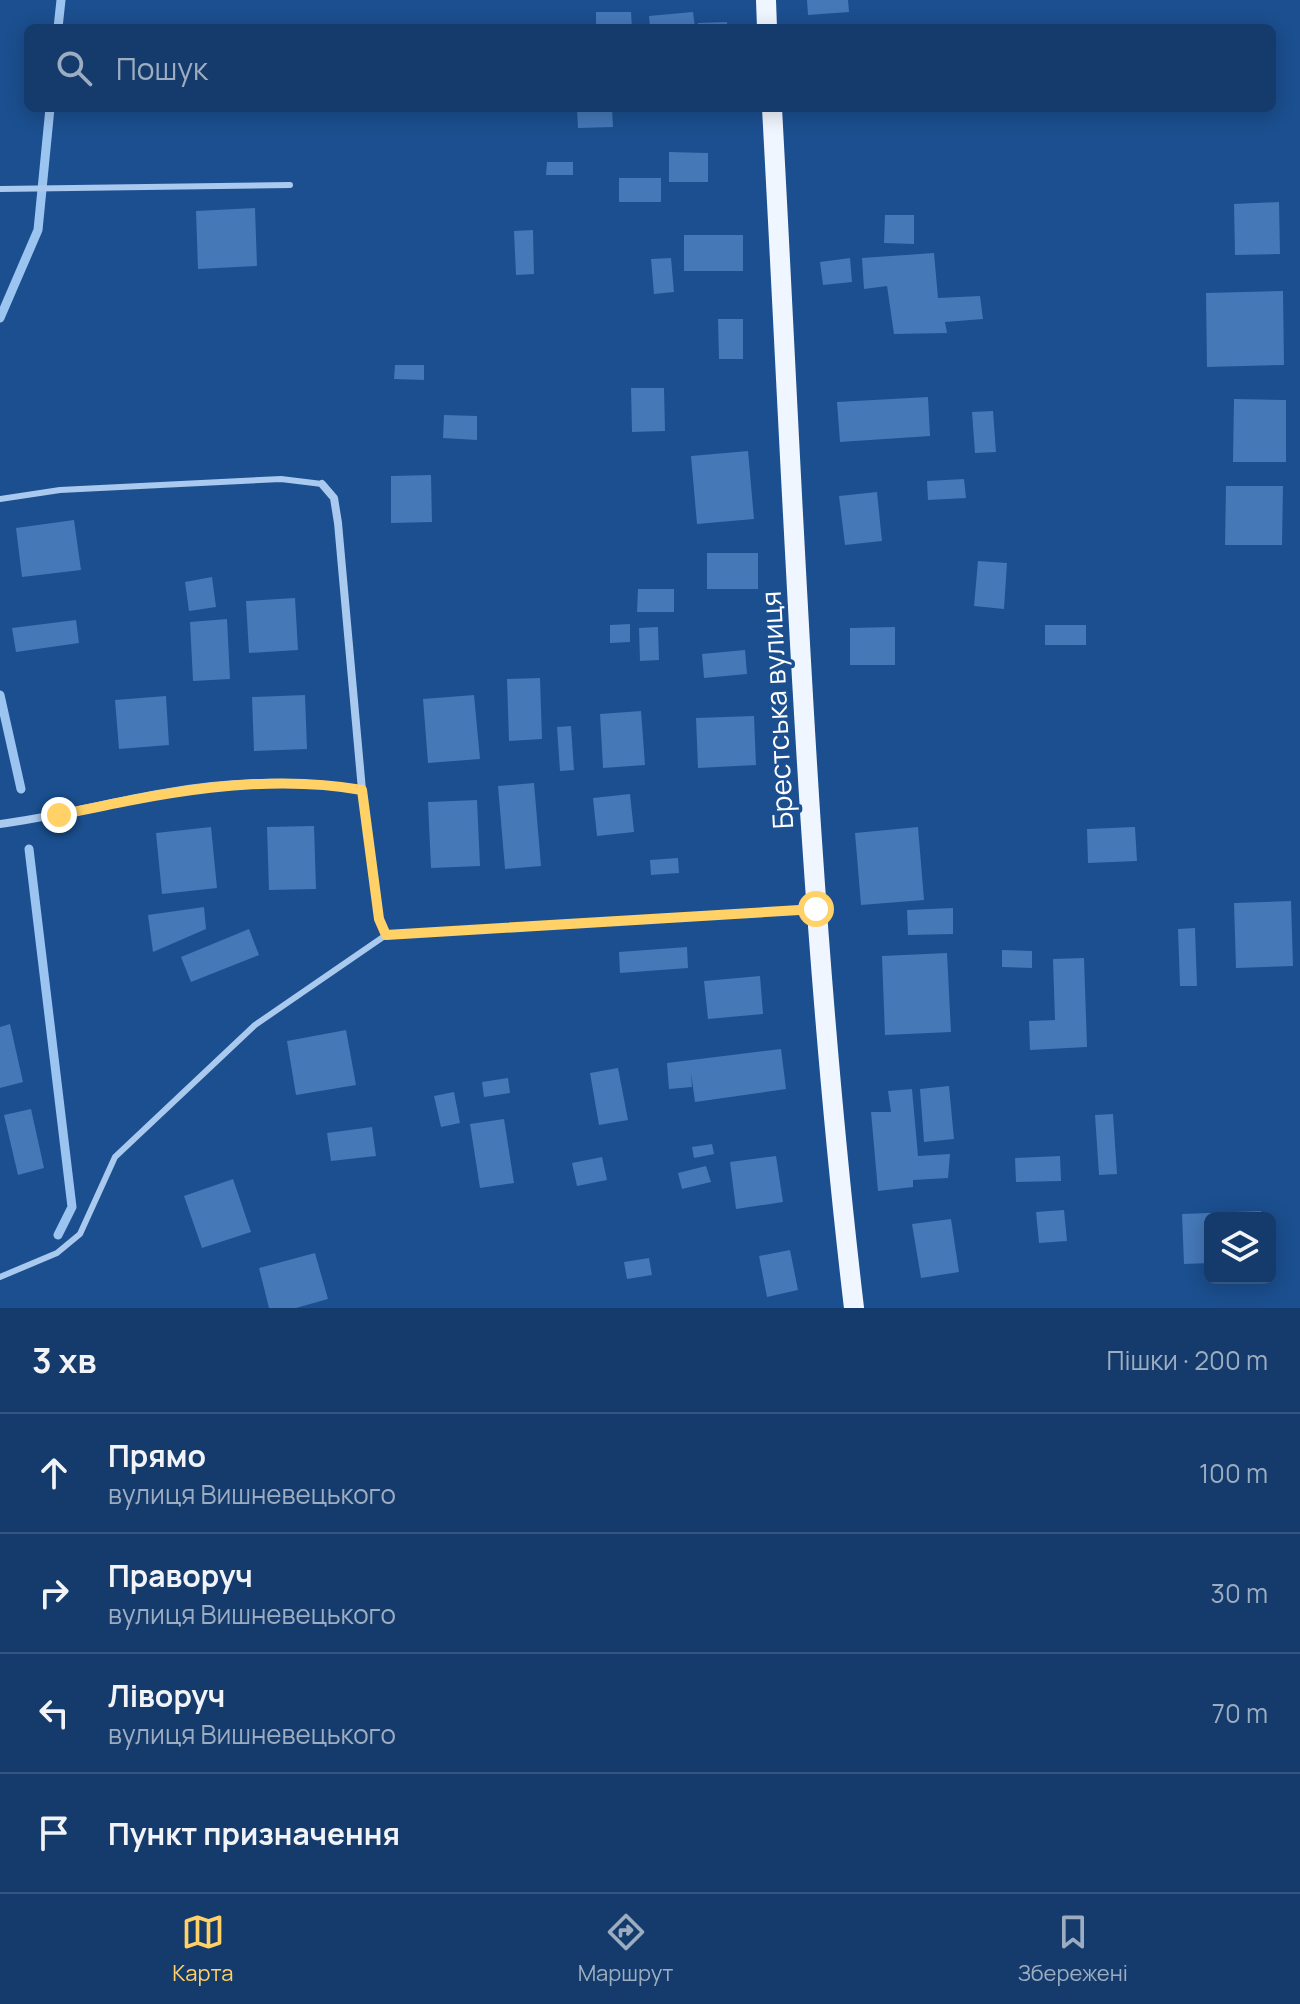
<!DOCTYPE html>
<html lang="uk">
<head>
<meta charset="utf-8">
<style>
  body { margin:0; font-family:Manrope,sans-serif; background:#1d4271; color:#f1f3f6 }
  .controls { position:absolute; right:24px; bottom:24px; display:grid; overflow:hidden; border-radius:12px; box-shadow:0 4px 20px #0003 }
  .controls button { width:72px; height:72px; display:grid; place-items:center; padding:0; border:0; border-bottom:2px solid #33557e; background:#143b6b; color:#f1f3f6; font:40px sans-serif }
  .stop { position:absolute; width:24px; height:24px; margin:-18px; border:6px solid #ffd166; border-radius:50%; background:#fff }
  .stop.end { background:#ffd166; border-color:#fff; box-shadow:0 2px 8px #0008 }
  .list { margin:0; padding:0; list-style:none }
  h2 { display:flex; justify-content:space-between; align-items:center; height:104px; margin:0; padding:0 32px; font-size:34px }
  h2 small { font-size:26px; font-weight:400; color:#9dadc1 }
  .list li { display:grid; grid-template-columns:52px 1fr auto; gap:24px; align-items:center; box-sizing:border-box; height:120px; padding:0 32px; border-top:2px solid #33557e }
  .list b { display:block; font-size:30px; white-space:nowrap }
  .list p { margin:0; font-size:26px; white-space:nowrap; color:#9dadc1 }
  .list em { font-size:26px; font-style:normal; color:#9dadc1 }
  .icon { flex:none; width:44px; height:44px; fill:none; stroke:currentColor; stroke-width:2; stroke-linecap:round; stroke-linejoin:round }
  .map { position:relative; flex:none; width:1300px; height:1308px; overflow:hidden }
  .search { position:absolute; background:#143b6b; box-shadow:0 4px 20px #0003; left:24px; right:24px; top:24px; height:88px; display:flex; align-items:center; gap:20px; box-sizing:border-box; padding:0 28px; border-radius:12px; color:#9dadc1; font-size:30px }
  .sheet { height:584px; background:#143b6b }
  nav { display:flex; justify-content:space-around; align-items:center; box-sizing:border-box; height:112px; border-top:2px solid #33557e; background:#143b6b; font-size:22px; color:#9dadc1 }
  nav a { display:grid; justify-items:center; gap:4px }
  nav .on { color:#ffd166 }
  .map>svg:first-child { display:block }
  .lines { fill:none; stroke-linecap:round; stroke-linejoin:round }
  .stream { stroke:#9cc4f0; stroke-width:9 }
  .building { fill:#4478b7 }
  .service { stroke:#a9c9ee; stroke-width:6 }
  .minor { stroke:#a9c9ee; stroke-width:8 }
  .primary { stroke:#f0f6ff; stroke-width:20 }
  .route { stroke:#ffd166; stroke-width:10 }
  .labels { text-anchor:middle; stroke-width:7; stroke-linejoin:round; paint-order:stroke }
  .street-label { font-size:28px; fill:#fff; stroke:#1b4f8f }
</style>
</head>
<body>
<div class="map">
<svg width="1300" height="1308" viewBox="0 0 1300 1308">
  <rect width="100%" height="100%" fill="#1b4f8f"/>
  <g class="lines">
    <!-- stream -->
    <path class="stream" d="M58 28 61 0
      M0 318 38 230 50 108
      M0 695 21 789
      M29 849 72 1207 58 1235"/>
  </g>
  <!-- building -->
  <path class="building" d="M807 0H848L849 12 808 15Z
    M596 12H631L632 28H596Z
    M693 12 695 28H650L649 16Z
    M727 22V28H698V23Z
    M577 108H612L613 127 578 128Z
    M669 152 708 153V182H669Z
    M547 162H573V175H546Z
    M619 178H661V202H619Z
    M1279 202 1280 254 1235 255 1234 204Z
    M255 208 257 266 198 269 196 211Z
    M885 215H914V244L884 243Z
    M533 230 534 274 516 275 514 231Z
    M684 235H743V271H684Z
    M934 253 938 298 980 296 983 319 945 322 947 333 894 334 887 286 864 289 862 258Z
    M671 258 674 292 654 294 651 259Z
    M850 258 852 282 823 285 820 262Z
    M1283 291 1284 365 1207 367 1206 293Z
    M718 319H743V359H719Z
    M395 365H424V380L394 379Z
    M631 388H664L665 431 632 432Z
    M928 397 930 436 840 442 837 402Z
    M1234 399 1286 400V462H1233Z
    M993 411 996 452 975 453 972 412Z
    M444 415 477 416V440L443 438Z
    M748 451 754 519 697 524 691 456Z
    M431 475 432 522 391 523V476Z
    M964 479 966 498 928 500 927 481Z
    M1226 486H1283L1282 545H1225Z
    M877 492 882 541 845 545 839 496Z
    M74 520 81 570 22 577 16 528Z
    M707 553H758V589H707Z
    M978 561 1007 563 1004 609 974 606Z
    M212 577 216 607 189 611 185 582Z
    M638 589H674V612H637Z
    M295 598 298 650 249 653 246 601Z
    M227 619 230 679 193 681 190 622Z
    M76 620 79 643 16 652 12 628Z
    M630 624V642L610 643V625Z
    M1045 625H1086V645H1045Z
    M658 627 659 660 640 661 639 628Z
    M895 627V665H850V628Z
    M745 650 747 674 704 678 702 654Z
    M540 678 542 739 509 741 507 679Z
    M305 695 307 749 254 751 252 697Z
    M474 695 480 759 428 763 423 699Z
    M166 696 169 745 119 749 115 700Z
    M641 711 645 765 603 768 600 714Z
    M754 716 756 765 698 768 696 718Z
    M571 726 574 770 560 771 557 727Z
    M534 783 541 866 505 869 498 786Z
    M630 794 634 832 597 836 593 798Z
    M477 800 480 866 431 868 428 802Z
    M314 826 316 889 269 890 267 827Z
    M211 827 217 888 162 894 156 833Z
    M918 827 924 900 861 905 855 833Z
    M1135 827 1137 861 1088 863 1087 829Z
    M678 858 679 873 651 875 650 860Z
    M1291 901 1293 966 1236 968 1234 903Z
    M204 907 206 929 153 952 148 915Z
    M953 908V934L908 935 907 910Z
    M1195 928 1197 986H1180L1178 929Z
    M249 929 259 955 191 982 181 957Z
    M687 947 688 968 620 973 619 952Z
    M1002 950 1032 951V968L1002 967Z
    M947 953 951 1032 885 1035 882 956Z
    M1084 958 1087 1047 1030 1050 1029 1021 1055 1020 1053 959Z
    M760 976 763 1014 708 1019 704 981Z
    M10 1024 23 1082 0 1088V1027Z
    M346 1030 356 1085 296 1095 287 1041Z
    M781 1049 786 1089 695 1102 691 1073 692 1087 669 1089 667 1063Z
    M618 1068 628 1120 599 1125 590 1073Z
    M508 1078 510 1093 484 1097 482 1082Z
    M949 1086 954 1139 924 1142 920 1089Z
    M912 1089 918 1156 950 1154 948 1178 913 1180V1187L878 1191 871 1112H891L888 1091Z
    M454 1092 460 1123 441 1127 434 1096Z
    M31 1109 44 1168 18 1175 4 1115Z
    M1113 1114 1117 1174 1099 1175 1095 1115Z
    M504 1119 514 1183 480 1188 470 1124Z
    M372 1127 376 1156 331 1161 327 1133Z
    M712 1144 714 1154 694 1158 692 1147Z
    M776 1156 783 1202 736 1209 730 1162Z
    M1060 1156 1061 1181 1016 1182 1015 1158Z
    M602 1157 607 1180 577 1186 572 1163Z
    M706 1166 711 1182 682 1189 678 1173Z
    M233 1179 251 1232 202 1248 184 1196Z
    M1064 1210 1067 1241 1039 1243 1036 1212Z
    M1261 1211V1218H1210V1263L1184 1264 1182 1214Z
    M951 1219 959 1272 921 1278 912 1224Z
    M790 1250 798 1290 767 1297 759 1256Z
    M315 1253 328 1299 296 1308H269L259 1268Z
    M649 1258 652 1275 627 1279 624 1262Z"/>
  <g class="lines">
    <!-- service -->
    <path class="service" d="M0 189 290 185
      M0 499 60 490 281 479 322 484
      M0 1277 57 1253 80 1234 115 1157 255 1025 386 935"/>
    <!-- minor -->
    <path class="minor" d="M322 484 334 498 338 523 362 790
      M0 824C56 817 109 802 164 793 227 781 299 779 362 790L379 919 386 935 815 909"/>
    <!-- primary -->
    <path class="primary" d="M766 0 767 28
      M772 108C794 508 807 910 854 1308"/>
  </g>
  <g class="lines">
    <!-- route -->
    <path class="route" d="M59 815C158 794 261 772 362 790L379 919 386 935 816 909"/>
  </g>
  <g class="labels">
    <!-- street labels -->
    <g class="street-label">
      <text transform="translate(777 710) rotate(-93)" y="10">Брестська вулиця</text>
    </g>
  </g>
</svg>
<div class="controls">
<button><svg class="icon" aria-label="layers" viewBox="0 0 24 24"><path d="M12 4l9 5-9 5-9-5zM3 14l9 5 9-5"/></svg></button>
</div>
<div class="stop" style="left:816px;top:909px"></div>
<div class="stop end" style="left:59px;top:815px"></div>
<div class="search"><svg class="icon" aria-label="search" viewBox="0 0 24 24"><circle cx="10" cy="10" r="6"/><path d="M15 15l6 6"/></svg>Пошук</div>
</div>
<section class="sheet">
<h2>3 хв<small>Пішки · 200 m</small></h2>
<ul class="list">
<li><svg class="icon" aria-label="ahead" viewBox="0 0 24 24"><path d="M12 20V5M6 11l6-6 6 6"/></svg><div><b>Прямо</b><p>вулиця Вишневецького</p></div><em>100 m</em></li>
<li><svg class="icon" aria-label="right" viewBox="0 0 24 24"><path d="M7 20v-9h11M14 6l5 5-5 5"/></svg><div><b>Праворуч</b><p>вулиця Вишневецького</p></div><em>30 m</em></li>
<li><svg class="icon" aria-label="left" viewBox="0 0 24 24"><path d="M17 20v-9H6M10 6l-5 5 5 5"/></svg><div><b>Ліворуч</b><p>вулиця Вишневецького</p></div><em>70 m</em></li>
<li><svg class="icon" aria-label="arrive" viewBox="0 0 24 24"><path d="M6 21V4h12l-3 4 3 4H6"/></svg><div><b>Пункт призначення</b></div></li>
</ul>
</section>
<nav>
<a class="on"><svg class="icon" aria-label="map" viewBox="0 0 24 24"><path d="M3 6l6-2 6 2 6-2v14l-6 2-6-2-6 2zM9 4v14M15 6v14"/></svg>Карта</a>
<a><svg class="icon" aria-label="directions" viewBox="0 0 24 24"><path d="M12 3l9 9-9 9-9-9zM9 14v-3h6M13 9l2 2-2 2"/></svg>Маршрут</a>
<a><svg class="icon" aria-label="saved" viewBox="0 0 24 24"><path d="M7 4h10v16l-5-4-5 4z"/></svg>Збережені</a>
</nav>
</body>
</html>
